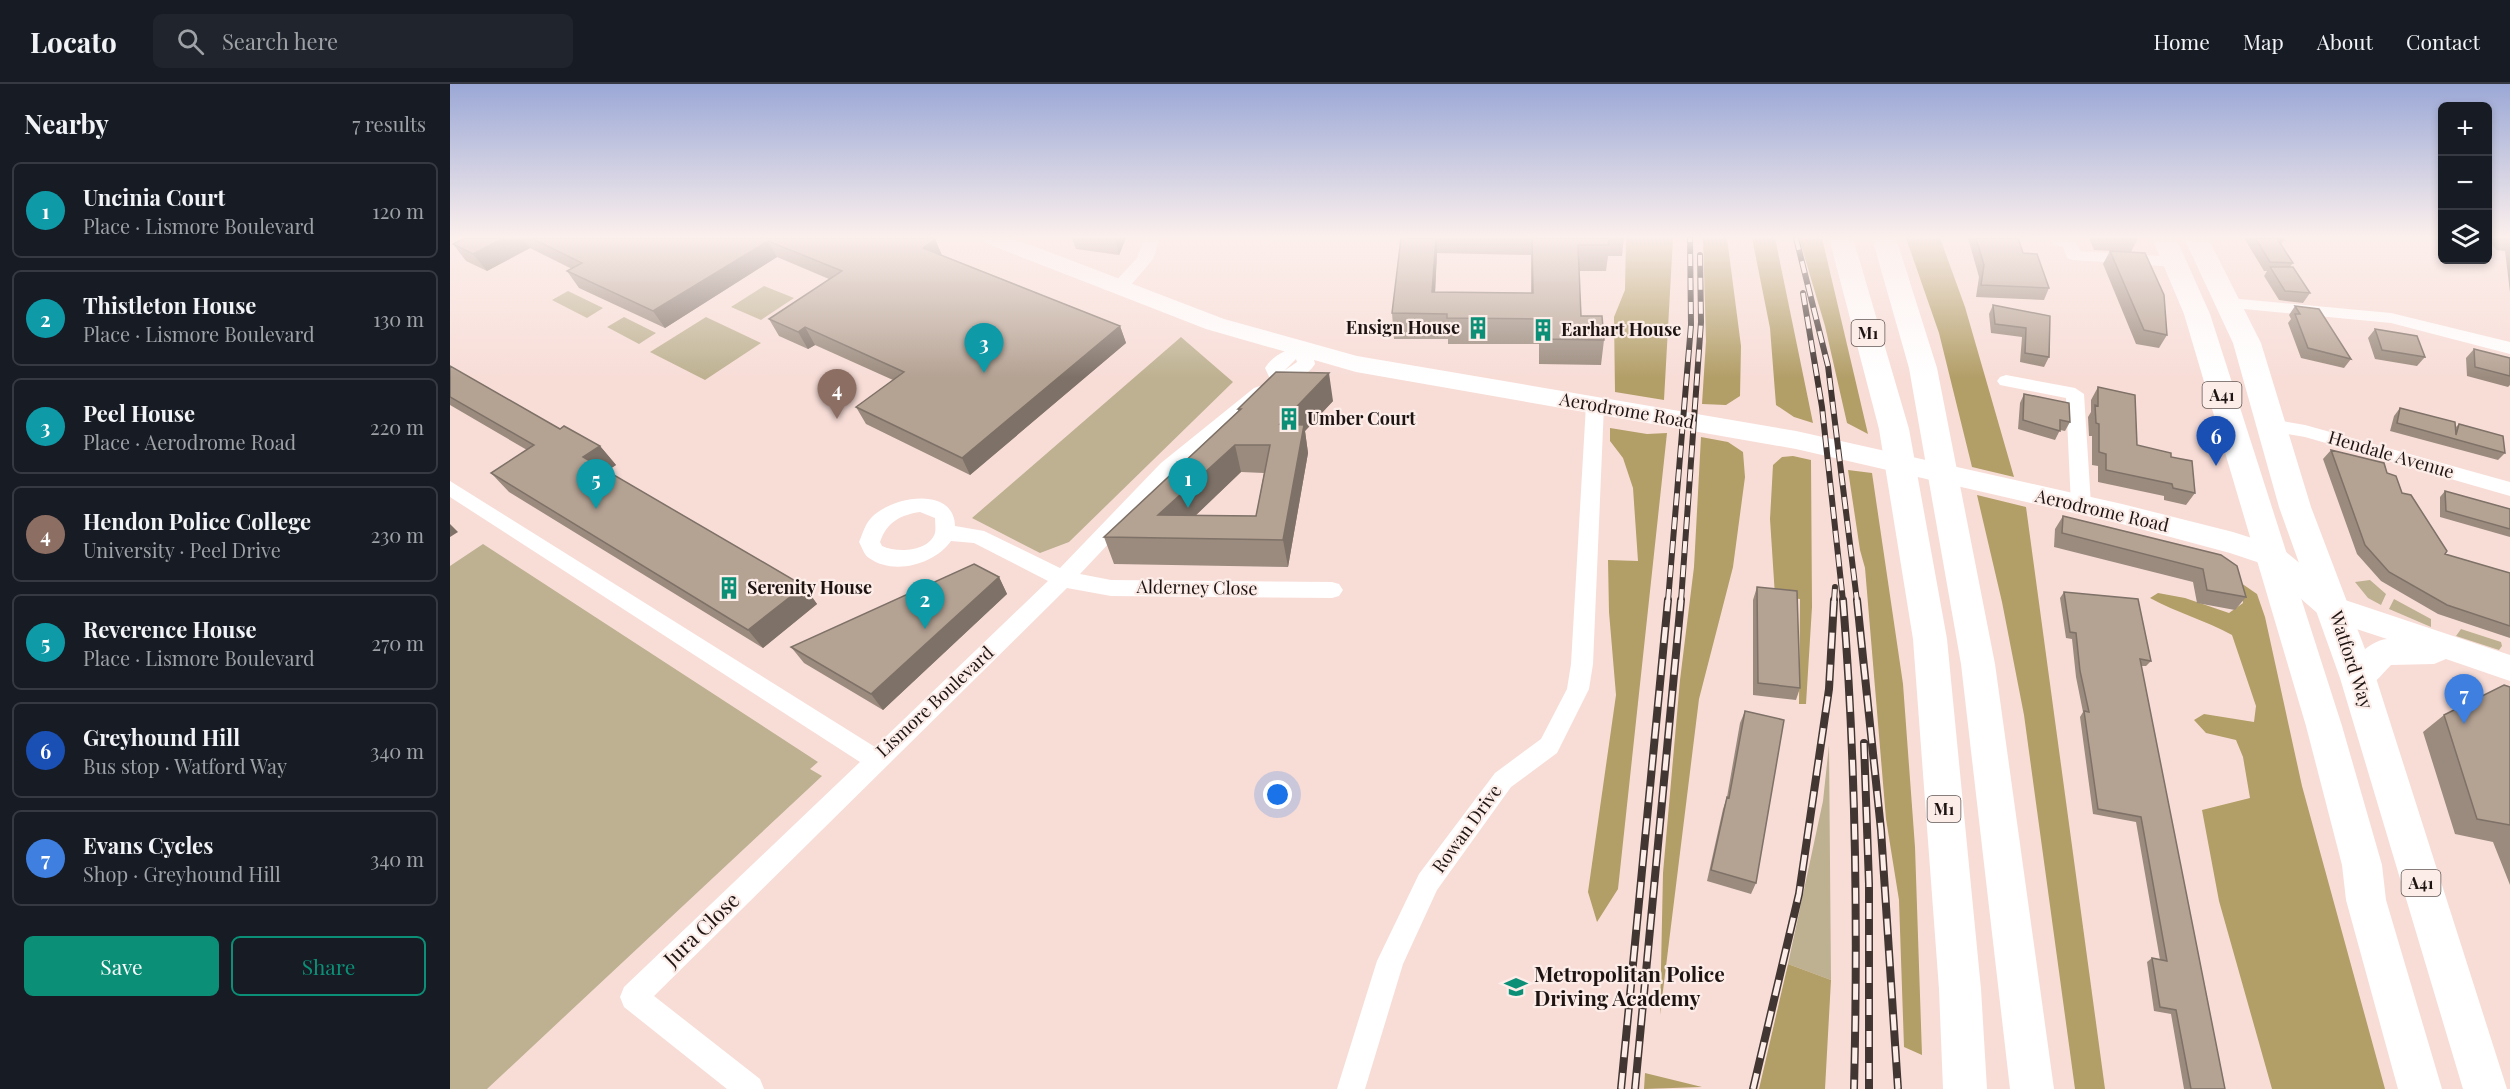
<!DOCTYPE html>
<html lang="en">
<head>
<meta charset="utf-8">
<style>
  body { margin:0; font-family:"Playfair Display",serif; background:#20242c; color:#f1f3f6 }
  .controls { position:absolute; right:18px; top:18px; display:grid; overflow:hidden; border-radius:9px; box-shadow:0 3px 9px #0003 }
  .controls button { width:54px; height:54px; display:grid; place-items:center; padding:0; border:0; border-bottom:2px solid #363941; background:#171b24; color:#f1f3f6; font:30px sans-serif }
  .you { position:absolute; left:828px; top:711px; width:21px; height:21px; margin:-15px; border:4px solid #fff; border-radius:50%; background:#1a73e8; box-shadow:0 0 0 9px #1a73e833 }
  .badge { display:grid; place-items:center; width:39px; height:39px; border-radius:50%; background:#0b9077; color:#fff; font-size:20px; font-weight:700 }
  .pin { position:absolute; translate:-50% -50px; filter:drop-shadow(0 2px 3px #0008) }
  .pin::after { content:''; position:absolute; top:32px; width:21px; height:18px; background:inherit; clip-path:polygon(0 0,100% 0,50% 100%) }
  .list { margin:0; padding:0; list-style:none }
  h2 { display:flex; justify-content:space-between; align-items:center; height:78px; margin:0; padding:0 24px; font-size:26px }
  h2 small { font-size:20px; font-weight:400; color:#9ea1a6 }
  .list li { display:grid; grid-template-columns:39px 1fr auto; gap:18px; align-items:center; box-sizing:border-box; height:96px; margin:0 12px 12px; padding:0 12px; border:2px solid #363941; border-radius:9px }
  .list b { display:block; font-size:22px; white-space:nowrap }
  .list p { margin:0; font-size:20px; white-space:nowrap; color:#9ea1a6 }
  .list em { font-size:20px; font-style:normal; color:#9ea1a6 }
  .actions { display:flex; gap:12px; padding:18px 24px }
  .actions a { flex:1; padding:14px 0; border:2px solid #0b9077; border-radius:9px; text-align:center; font-size:21px; color:#0b9077 }
  .actions .main { background:#0b9077; color:#fff }
  .icon { flex:none; width:33px; height:33px; fill:none; stroke:currentColor; stroke-width:2; stroke-linecap:round; stroke-linejoin:round }
  .map { position:relative; flex:none; width:2060px; height:1005px; overflow:hidden }
  header { display:flex; align-items:center; gap:36px; box-sizing:border-box; height:84px; padding:0 30px; background:#171b24; border-bottom:2px solid #363941 }
  header strong { font-size:28px }
  nav { display:flex; gap:33px; margin-inline-start:auto; font-size:21px }
  .search { width:420px; height:54px; background:#20242c; display:flex; align-items:center; gap:15px; box-sizing:border-box; padding:0 21px; border-radius:9px; color:#9ea1a6; font-size:22px }
  main { display:flex }
  aside { flex:1; background:#171b24 }
  .map>svg:first-child { display:block }
  .green { fill:#bdb191 }
  .forest { fill:#b29e67 }
  .lines { fill:none; stroke-linecap:round; stroke-linejoin:round }
  .street { fill:#fff; fill-rule:evenodd }
  .secondary { fill:#fff; fill-rule:evenodd }
  .highway { fill:#fff; fill-rule:evenodd }
  .rail-far1-casing { stroke:#423633; stroke-width:6 }
  .rail-casing { stroke:#423633; stroke-width:8 }
  .rail-far1 { stroke:#fdede9; stroke-width:4; stroke-dasharray:12; stroke-linecap:butt }
  .rail { stroke:#fdede9; stroke-width:5; stroke-dasharray:16; stroke-linecap:butt }
  .wall { fill:#9b8b7e; fill-rule:evenodd }
  .shaded-wall { fill:#7e7167 }
  .building { fill:#b4a293; stroke:#7e7167; stroke-width:1.5; fill-rule:evenodd }
  .labels { text-anchor:middle; stroke-width:4.5; stroke-linejoin:round; paint-order:stroke }
  .shield { fill:#fdede9; stroke:#615653; stroke-width:1.5 }
  .shield-label { font-size:16px; font-weight:bold; fill:#1e1513 }
  .poi-label { font-size:18px; font-weight:bold; fill:#1e1513; stroke:#fdede9; text-anchor:start }
  .street-label { font-size:18px; fill:#1e1513; stroke:#fdede9 }
  .near-street-label { font-size:21px; fill:#1e1513; stroke:#fdede9 }
  .near-poi-label { font-size:21px; font-weight:bold; fill:#1e1513; stroke:#fdede9; text-anchor:start }
</style>
</head>
<body>
<header>
<strong>Locato</strong>
<div class="search"><svg class="icon" aria-label="search" viewBox="0 0 24 24"><circle cx="10" cy="10" r="6"/><path d="M15 15l6 6"/></svg>Search here</div>
<nav><a>Home</a><a>Map</a><a>About</a><a>Contact</a></nav>
</header>
<main>
<aside>
<h2>Nearby<small>7 results</small></h2>
<ul class="list">
<li><span class="badge" style="background:#0f9aa8">1</span><div><b>Uncinia Court</b><p>Place · Lismore Boulevard</p></div><em>120 m</em></li>
<li><span class="badge" style="background:#0f9aa8">2</span><div><b>Thistleton House</b><p>Place · Lismore Boulevard</p></div><em>130 m</em></li>
<li><span class="badge" style="background:#0f9aa8">3</span><div><b>Peel House</b><p>Place · Aerodrome Road</p></div><em>220 m</em></li>
<li><span class="badge" style="background:#8d6e63">4</span><div><b>Hendon Police College</b><p>University · Peel Drive</p></div><em>230 m</em></li>
<li><span class="badge" style="background:#0f9aa8">5</span><div><b>Reverence House</b><p>Place · Lismore Boulevard</p></div><em>270 m</em></li>
<li><span class="badge" style="background:#1a4fb4">6</span><div><b>Greyhound Hill</b><p>Bus stop · Watford Way</p></div><em>340 m</em></li>
<li><span class="badge" style="background:#3f7fe0">7</span><div><b>Evans Cycles</b><p>Shop · Greyhound Hill</p></div><em>340 m</em></li>
</ul>
<div class="actions"><a class="main">Save</a><a>Share</a></div>
</aside>
<div class="map">
<svg width="2060" height="1005" viewBox="0 0 2060 1005">
  <rect width="100%" height="100%" fill="#f8ddd7"/>
  <!-- green -->
  <path class="green" d="M314 202 344 214 311 236 281 223Z
    M118 207 153 224 137 234 102 216Z
    M174 233 206 249 189 260 157 243Z
    M256 233 311 259 255 296 200 268Z
    M731 253 783 298 619 458 590 469 522 434Z
    M33 460 368 678 360 685 372 692 37 1005H0V482Z
    M1920 496 1936 510 1931 521 1918 514 1905 498Z
    M1944 515 1981 535V543L1939 525Z
    M2011 545 2051 558 2052 562 2049 566 2006 552Z
    M1379 661 1381 896 1338 880 1373 717Z"/>
  <!-- forest -->
  <path class="forest" d="M1176 154H1223L1214 316 1165 308 1164 233 1175 206Z
    M1253 154H1277L1291 262 1290 312 1276 321 1252 320 1256 257Z
    M1302 154H1325L1363 339 1344 333 1326 321 1320 244Z
    M1349 154H1372L1418 350 1397 339 1375 242Z
    M1456 154H1490L1515 223 1564 393 1522 383 1489 249Z
    M1160 344 1197 350 1217 349 1168 805 1147 838 1138 808 1166 611 1159 528 1158 476 1188 477 1183 404 1173 374 1160 357Z
    M1251 353 1278 358 1293 368 1295 393 1283 483 1249 615 1210 931 1213 789 1230 596 1244 483Z
    M1343 372 1361 376 1362 523 1356 620H1349L1350 515 1325 512 1320 435 1323 381 1332 373Z
    M1398 386 1422 389 1453 600 1465 763 1472 971 1454 963 1449 816 1436 735 1415 484 1410 466Z
    M1527 411 1576 423 1655 1005H1625L1574 631 1552 518Z
    M1791 499 1807 510 1815 533 1852 702 1935 1005H1822L1769 817 1752 726 1800 714 1793 673 1786 656 1756 649 1744 636 1754 630 1804 638 1806 622 1782 551C1755 536 1727 529 1700 514L1708 509 1735 514 1779 529 1793 519Z
    M1338 880 1381 896 1375 1005H1309Z
    M1195 989 1252 1003 1194 1005Z"/>
  <g class="lines">
    <!-- street -->
    <path class="street" d="M694 154H710L703 175 675 208H663L661 204 663 200 687 174Z
      M1600 154 1626 156 1630 167 1727 173 1735 178 1727 183 1623 176 1617 174 1613 163 1603 161Z
      M1779 214 1941 229 2060 258V270L1941 239 1773 223 1771 219Z
      M853 261 862 267 865 280C855 295 838 302 821 297L815 284C825 269 837 266 853 261ZM846 275 847 278 834 287Z
      M1556 291 1625 304 1634 310 1641 421 1638 426 1631 428 1624 426 1621 421 1616 314 1550 301 1547 297 1550 293Z
      M810 302 816 304 819 308 816 312 725 389 630 490 661 496 882 498 889 500 893 506 889 512 882 514 661 512 617 504 204 912 310 995 314 1005H277L174 923 170 913 174 903 410 678 0 413V397L425 663 598 497 524 459 501 457C485 480 444 492 419 474 414 471 412 463 409 458 413 449 415 440 422 433 443 412 504 402 505 442L534 447 610 484 711 379 804 304ZM470 428 485 434C485 438 486 445 485 449 479 468 447 469 432 462L430 458C437 438 450 431 470 428Z
      M1145 315 1151 317 1154 321 1143 580 1139 605 1107 669 1061 703 987 806 953 880 915 1005H887L927 877 969 790 1045 689 1091 655 1117 605 1121 580 1136 321 1139 317Z
      M1820 335 1855 341 2060 398V412L1855 353 1813 346 1811 341 1813 336Z"/>
    <!-- secondary -->
    <path class="secondary" d="M532 154H563L774 235 907 272 1346 347 1672 420 1783 448 1830 463 1895 516 2060 571V597L1996 575 1984 580 1941 581C1927 595 1918 611 1897 603L1892 594C1900 578 1918 557 1937 555L1873 534 1810 479 1780 469 1672 440 1346 365 906 288 756 245 535 159Z"/>
    <!-- highway -->
    <path class="highway" d="M1379 154H1403L1459 345 1497 555 1531 905 1537 1005H1493L1489 905 1463 555 1429 345Z
      M1422 154H1446L1487 284 1545 580 1604 1005H1560L1511 580 1459 284Z
      M1702 154H1726L1760 230 1892 642 1932 781 1936 816 1992 1005H1948L1896 816 1892 781 1856 642 1734 230Z
      M1734 154H1758L1811 259 1861 423 1926 594 2057 1005H2013L1890 594 1829 423 1783 259Z"/>
    <!-- rail-far1 casing -->
    <g class="rail-far1-casing">
      <path id="rail-far1" d="M1346 154 1378 282 1407 517
        M1353 209 1372 323 1393 517
        M1218 517 1241 241 1240 154
        M1231 517 1251 238 1250 171
        M1384 517 1385 503"/>
    </g>
    <!-- rail casing -->
    <g class="rail-casing">
      <path id="rail" d="M1393 516C1406 679 1408 842 1404 1005
        M1407 516 1431 746 1448 1005
        M1414 659 1419 800V1005
        M1171 1005 1218 516
        M1185 1005 1231 516
        M1303 1005 1349 810 1379 605 1384 516"/>
    </g>
    <!-- rail-far1 -->
    <use href="#rail-far1" class="rail-far1"/>
    <!-- rail -->
    <use href="#rail" class="rail"/>
  </g>
  <!-- wall -->
  <path class="wall" d="M15 154H481L485 155 492 171 670 242 676 259 520 391 416 340 406 323 443 296 365 261 358 265 329 252 319 235 379 195 327 173 215 244 129 204 117 187 122 185 80 164 37 187 16 177 3 160Z
    M622 154H676L669 171 626 165Z
    M951 154H1174L1172 172H1158L1156 187H1129L1131 232 1154 256 1151 281 1089 280V260H998V255H944L942 229ZM987 169 1081 171V209L985 208Z
    M1518 154H1568L1573 169 1599 204 1594 216 1526 213 1529 193Z
    M1639 154H1688L1681 168 1644 166Z
    M1794 154H1832L1834 156 1831 161 1843 179 1840 183 1860 209 1853 219 1829 216 1814 192 1817 187H1814Z
    M2038 154H2060V208L2055 167 2046 166Z
    M1660 167 1717 251 1709 264 1686 260 1653 180Z
    M1543 221 1600 232 1599 273 1594 283 1570 278 1572 253 1541 249 1539 230Z
    M1845 222 1901 275 1894 284 1851 274 1838 239 1841 235 1839 231Z
    M1925 245 1975 273 1967 282 1925 275 1918 254Z
    M2024 265 2060 274V301L2058 303 2017 292 2016 274Z
    M0 282 110 345 150 362 166 381 157 387 354 502 367 520 313 564 59 408 41 389 77 366 0 321Z
    M1648 303 1687 361 1721 373 1745 409 1736 421 1714 416V412L1648 398V382L1642 381V352H1639L1638 333 1641 328V316Z
    M1574 310 1620 338 1615 347 1610 346 1605 356 1568 345 1570 319Z
    M883 317 855 347 858 369 838 483 664 480 654 453 788 327V325ZM791 388 814 389 806 432H745Z
    M1950 324 2005 344 2009 340 2055 369 2048 376 1940 347 1944 332Z
    M1881 366 1937 389 1952 409 1995 470 2060 489V554L1988 530 1931 497 1907 470 1873 375Z
    M1995 407 2060 425V453L1990 433V413Z
    M1613 432 1771 471 1796 513 1785 526 1747 519 1743 498 1604 463 1605 445Z
    M549 493 557 510 433 626 354 579 341 563Z
    M1307 503 1350 604 1346 616 1303 611V516Z
    M1614 508 1701 577 1696 582H1691L1775 1005H1734L1721 930 1704 927 1697 878 1702 874 1710 876 1686 738 1643 730 1630 633 1633 628 1626 593 1622 555 1616 554 1610 514Z
    M2060 603V801L2043 758 2005 750 1973 648 1994 631Z
    M1295 627 1306 799 1301 810 1257 797 1273 725 1277 713 1290 639Z"/>
  <!-- shaded-wall -->
  <path class="shaded-wall" d="M54 154H72L80 164 37 187 23 170Z
    M665 154H676L669 171Z
    M986 154H987V169L984 230 982 208Z
    M485 155 492 172 473 164Z
    M318 157 327 173 215 244 203 227Z
    M670 242 676 259 520 391 512 374Z
    M355 243 365 261 358 265 348 248Z
    M879 289 883 317 855 347 858 369 838 483 833 456 830 340Z
    M785 361 791 388 722 454 708 431Z
    M150 362 166 381 149 392 133 373Z
    M0 440 8 448 0 453Z
    M549 493 557 510 433 626 421 610Z
    M354 502 367 520 313 564 298 546Z"/>
  <!-- building -->
  <path class="building" d="M15 154H54L23 170 3 160Z
    M81 154H481L485 155 473 164 670 242 512 374 406 323 454 288 355 243 348 248 319 235 392 187 318 157 203 227 117 187 132 179Z
    M951 154H986L982 208 1083 209 1082 154H1158L1159 161H1128L1131 232H1152L1154 256 1090 255V235L997 234V230L942 229Z
    M1526 154H1568L1573 169 1587 170 1599 204 1531 201 1534 181Z
    M1805 154H1832L1834 156H1828L1843 179 1820 178Z
    M1660 167 1695 169 1714 211 1717 251 1694 246Z
    M1820 183H1843L1860 209 1835 207Z
    M1543 221 1600 232 1599 273 1575 269 1576 244 1545 240Z
    M1845 222 1869 225 1901 275 1858 264 1845 230H1850Z
    M1925 245 1967 252 1975 273 1932 266Z
    M2024 265 2060 274V292L2025 283Z
    M0 282 110 345 114 342 150 362 133 373 354 502 298 546 41 389 84 361 0 313Z
    M826 288 879 289 830 340 854 341 833 456 654 453 791 325H788ZM785 361H820L806 432 708 431Z
    M1648 303 1685 311 1687 361 1721 369V373L1742 377 1745 409 1723 404 1722 400 1656 386V370L1649 368V340L1646 339 1645 321 1648 322Z
    M1574 310 1619 319 1620 338 1610 336V347L1573 336Z
    M1950 324 2005 338 2006 351 2009 340 2053 352 2055 369 1947 339Z
    M1881 366 1934 379 1937 389 1946 392 1952 409 1961 411 1997 467 1995 470 2060 489V542L1997 521 1939 488 1915 461Z
    M1995 407 2060 425V445L1996 427Z
    M1613 432 1771 471 1787 482 1796 513 1757 506 1753 485 1612 449Z
    M524 480 549 493 421 610 341 563Z
    M1307 503 1347 507 1350 604 1308 599Z
    M1614 508 1688 515 1701 577 1690 575 1775 1005H1741L1726 926 1710 923 1702 874 1717 877 1691 733 1648 725 1634 627 1639 628 1630 587 1626 549 1620 548Z
    M2054 601 2060 603V741L2027 735 1994 631Z
    M1295 627 1334 636 1306 799 1261 786 1277 713 1279 714Z"/>
  <!-- sky -->
  <linearGradient id="sky" x2="0" y2="1"><stop stop-color="#9ba8d6"/><stop offset="0.52" stop-color="#fcf0ed"/><stop offset="1" stop-color="#fcf0ed" stop-opacity="0"/></linearGradient>
  <rect width="2060" height="294" fill="url(#sky)"/>
  <!-- icons -->
  <defs>
    <g id="building-bare" transform="scale(1.8)"><path d="M-4-6H4V6H1V3H-1V6H-4ZM-2.5-4.3h1.7v1.8h-1.7ZM.8-4.3h1.7v1.8H.8ZM-2.5-1h1.7V.8h-1.7ZM.8-1h1.7V.8H.8Z" fill="#0b9077" stroke="#fdede9" stroke-width="2.5" paint-order="stroke"/></g>
    <g id="university-bare" transform="scale(1.8)"><path d="M0-5L7-2L0 1L-7-2ZM-4 1L0 2.5L4 1V4Q0 6-4 4Z" fill="#0b9077" stroke="#fdede9" stroke-width="2.5" paint-order="stroke"/></g>
  </defs>
  <g fill-rule="evenodd">
    <use href="#building-bare" x="1028" y="244"/>
    <use href="#building-bare" x="1093" y="246"/>
    <use href="#building-bare" x="839" y="335"/>
    <use href="#building-bare" x="279" y="504"/>
    <use href="#university-bare" x="1066" y="903"/>
  </g>
  <g class="labels">
    <!-- shield labels -->
    <g class="shield">
      <rect x="1401.5" y="236" width="33" height="26" rx="4.5"/>
      <rect x="1752.5" y="298" width="39" height="26" rx="4.5"/>
      <rect x="1477.5" y="712" width="33" height="26" rx="4.5"/>
      <rect x="1951.5" y="786" width="39" height="26" rx="4.5"/>
    </g>
    <g class="shield-label">
      <text x="1418" y="255">M1</text>
      <text x="1772" y="317">A41</text>
      <text x="1494" y="731">M1</text>
      <text x="1971" y="805">A41</text>
    </g>
    <!-- poi labels -->
    <g class="poi-label">
      <text x="1010" y="250" text-anchor="end">Ensign House</text>
      <text x="1111" y="252">Earhart House</text>
      <text x="857" y="341">Umber Court</text>
      <text x="297" y="510">Serenity House</text>
    </g>
    <!-- street labels -->
    <g class="street-label">
      <text transform="translate(1177 327) rotate(10)" y="6">Aerodrome Road</text>
      <text transform="translate(1941 371) rotate(16)" y="6">Hendale Avenue</text>
      <text transform="translate(1652 427) rotate(13)" y="6">Aerodrome Road</text>
      <text transform="translate(747 504) rotate(1)" y="6">Alderney Close</text>
      <text transform="translate(1901 576) rotate(72)" y="6">Watford Way</text>
      <text transform="translate(485 618) rotate(-43)" y="6">Lismore Boulevard</text>
      <text transform="translate(1017 745) rotate(-54)" y="6">Rowan Drive</text>
    </g>
    <!-- near-street labels -->
    <g class="near-street-label">
      <text transform="translate(252 846) rotate(-44)" y="7">Jura Close</text>
    </g>
    <!-- near-poi labels -->
    <g class="near-poi-label">
      <text x="1084" y="898">Metropolitan Police<tspan x="1084" dy="24">Driving Academy</tspan></text>
    </g>
  </g>
</svg>
<div class="controls">
<button>+</button>
<button>−</button>
<button><svg class="icon" aria-label="layers" viewBox="0 0 24 24"><path d="M12 4l9 5-9 5-9-5zM3 14l9 5 9-5"/></svg></button>
</div>
<div class="you"></div>
<div class="pin badge" style="left:738px;top:424px;background:#0f9aa8">1</div>
<div class="pin badge" style="left:475px;top:545px;background:#0f9aa8">2</div>
<div class="pin badge" style="left:534px;top:289px;background:#0f9aa8">3</div>
<div class="pin badge" style="left:387px;top:335px;background:#8d6e63">4</div>
<div class="pin badge" style="left:146px;top:425px;background:#0f9aa8">5</div>
<div class="pin badge" style="left:1766px;top:382px;background:#1a4fb4">6</div>
<div class="pin badge" style="left:2014px;top:640px;background:#3f7fe0">7</div>
</div>
</main>
</body>
</html>
